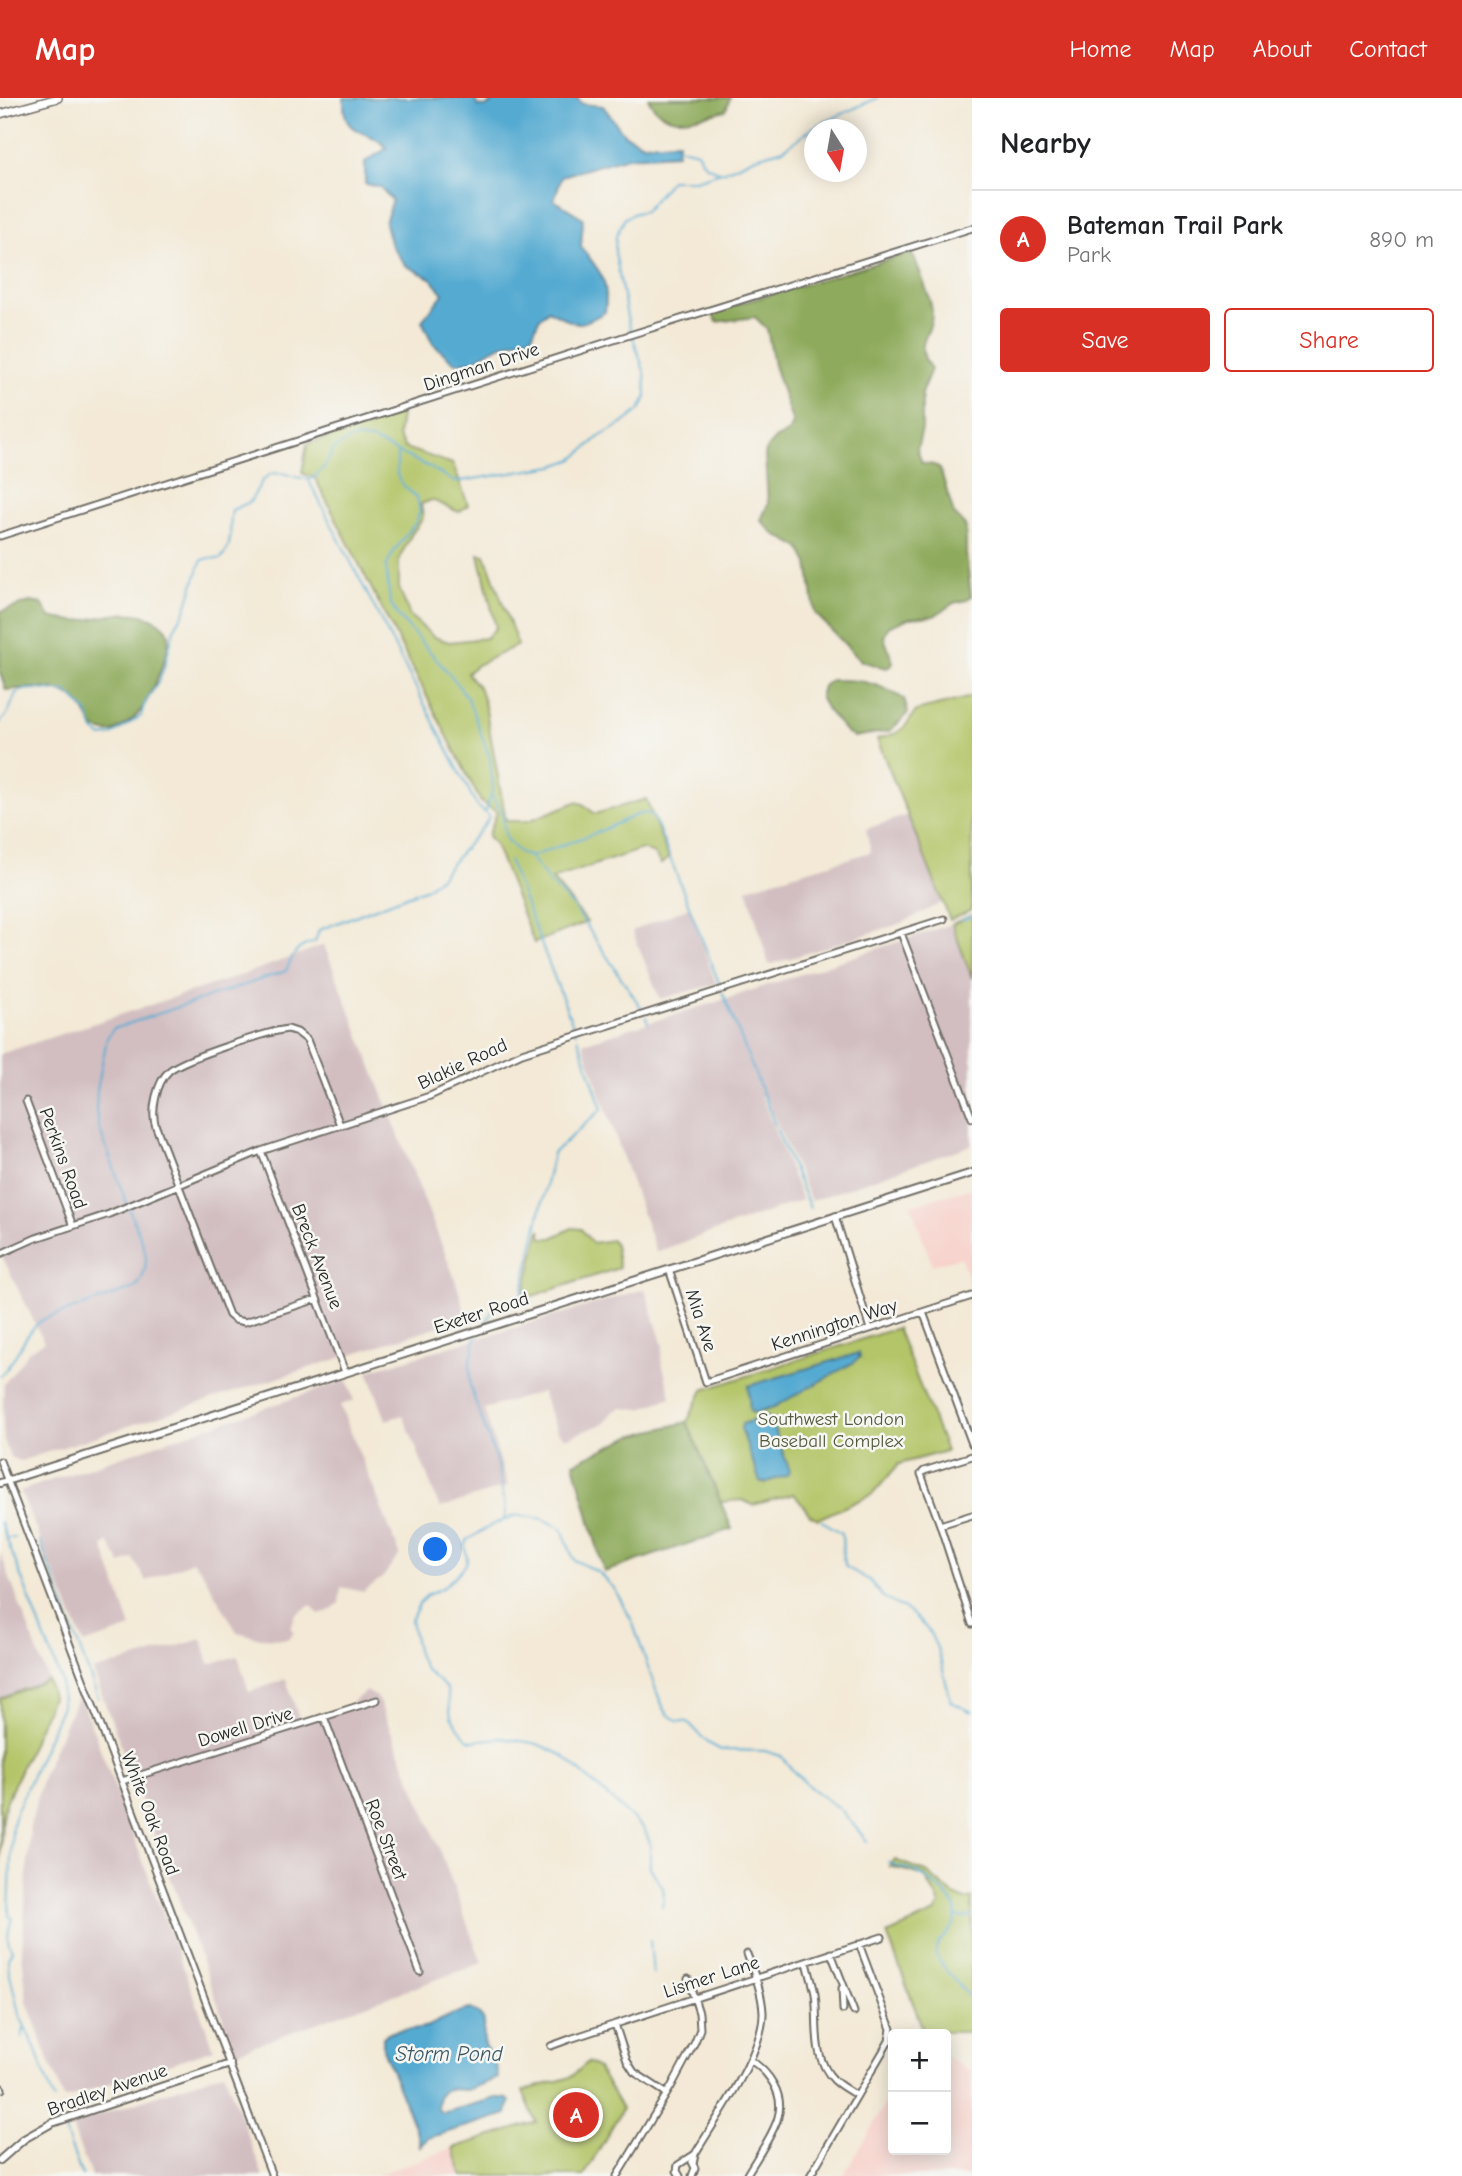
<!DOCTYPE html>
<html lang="en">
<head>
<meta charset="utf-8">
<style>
  body { margin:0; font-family:"Comic Neue",sans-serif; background:#f6f6f6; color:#202124 }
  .controls { position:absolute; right:21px; bottom:21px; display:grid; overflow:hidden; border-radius:7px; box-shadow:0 4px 18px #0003 }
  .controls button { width:63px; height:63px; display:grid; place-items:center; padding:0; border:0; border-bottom:2px solid #e0e0e0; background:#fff; color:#202124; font:35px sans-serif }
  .compass { position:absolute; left:804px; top:21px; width:63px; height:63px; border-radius:50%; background:#fff; box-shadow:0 4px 18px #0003; rotate:169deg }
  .you { position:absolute; left:436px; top:1452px; width:24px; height:24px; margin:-18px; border:5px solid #fff; border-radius:50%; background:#1a73e8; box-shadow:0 0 0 10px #1a73e833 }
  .badge { display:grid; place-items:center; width:46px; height:46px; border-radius:50%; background:#d93025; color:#fff; font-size:23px; font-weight:700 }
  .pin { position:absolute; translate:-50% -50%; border:4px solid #fff; box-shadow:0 2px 7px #0006 }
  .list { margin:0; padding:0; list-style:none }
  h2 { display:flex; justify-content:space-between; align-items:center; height:91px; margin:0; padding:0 28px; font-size:30px }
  h2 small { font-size:23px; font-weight:400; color:#757577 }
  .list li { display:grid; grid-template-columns:46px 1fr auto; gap:21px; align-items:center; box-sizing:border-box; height:98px; padding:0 28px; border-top:2px solid #e0e0e0 }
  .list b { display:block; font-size:26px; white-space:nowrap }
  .list p { margin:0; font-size:23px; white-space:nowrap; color:#757577 }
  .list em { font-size:23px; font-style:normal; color:#757577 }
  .actions { display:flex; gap:14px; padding:21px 28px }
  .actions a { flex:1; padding:16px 0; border:2px solid #d93025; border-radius:7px; text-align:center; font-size:24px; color:#d93025 }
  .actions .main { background:#d93025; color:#fff }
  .map { position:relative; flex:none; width:972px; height:2078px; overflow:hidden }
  header { display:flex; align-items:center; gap:42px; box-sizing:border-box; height:98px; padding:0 35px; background:#d93025; color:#fff }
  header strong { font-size:33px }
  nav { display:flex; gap:38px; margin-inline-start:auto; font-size:24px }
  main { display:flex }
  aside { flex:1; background:#fff }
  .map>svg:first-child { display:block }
  .built { fill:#f7d0c9 }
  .industrial { fill:#d2bec1 }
  .green { fill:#b3c568; stroke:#6f784a; stroke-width:2 }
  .forest { fill:#8eaa5c; stroke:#5c6a44; stroke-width:2 }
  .water { fill:#55aad1; stroke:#406a7e; stroke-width:2 }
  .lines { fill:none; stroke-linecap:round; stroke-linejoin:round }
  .stream { stroke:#55aad1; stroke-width:2 }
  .minor-casing { stroke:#716e67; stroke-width:9 }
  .major-casing { stroke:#716e67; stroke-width:10 }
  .highway-casing { stroke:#716e67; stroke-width:10 }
  .minor { stroke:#fff; stroke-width:5 }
  .major { stroke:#fff; stroke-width:6 }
  .highway { stroke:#fff; stroke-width:7 }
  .labels { text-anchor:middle; stroke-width:5; stroke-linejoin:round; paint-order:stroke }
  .street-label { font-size:19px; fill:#2b2b2b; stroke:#f6f6f2 }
  .park-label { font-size:19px; fill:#54593d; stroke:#f6f6f2 }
  .water-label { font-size:21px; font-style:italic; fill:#3a5765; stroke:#f6f6f2 }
</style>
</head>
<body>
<header>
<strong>Map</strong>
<nav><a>Home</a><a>Map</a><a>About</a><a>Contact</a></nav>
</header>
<main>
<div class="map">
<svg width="972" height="2078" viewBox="0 0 972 2078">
  <rect width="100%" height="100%" fill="#f6f6f2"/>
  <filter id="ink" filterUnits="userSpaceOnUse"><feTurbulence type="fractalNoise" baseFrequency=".0143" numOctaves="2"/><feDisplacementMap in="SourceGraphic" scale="14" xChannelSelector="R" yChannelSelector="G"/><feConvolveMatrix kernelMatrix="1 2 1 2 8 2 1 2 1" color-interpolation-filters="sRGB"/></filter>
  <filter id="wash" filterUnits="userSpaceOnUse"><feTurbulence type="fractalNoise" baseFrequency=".00686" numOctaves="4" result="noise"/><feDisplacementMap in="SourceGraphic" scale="28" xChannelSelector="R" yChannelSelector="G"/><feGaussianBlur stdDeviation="1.57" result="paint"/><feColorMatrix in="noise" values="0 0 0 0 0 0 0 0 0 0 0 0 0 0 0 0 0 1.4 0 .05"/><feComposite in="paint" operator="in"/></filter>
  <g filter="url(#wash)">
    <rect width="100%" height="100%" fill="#f3e9d6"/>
    <!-- built -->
    <path class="built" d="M972 1090V1189H970L961 1159 932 1167 911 1107Z
      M946 1958 972 1974V2078H843L893 1992V2052H946Z
      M453 2050 463 2078 377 2077Z"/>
    <!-- industrial -->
    <path class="industrial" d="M908 717 943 804 902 825 769 867 747 790 871 754 866 731Z
      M689 809 716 886 660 901 632 833Z
      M952 826 972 880V1047L811 1103 765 998H761L802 1102 656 1154 583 945 726 901Z
      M324 847 455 1181 467 1219 20 1363 10 1359 4 1342 3 1324 4 1286 30 1252 44 1244 0 1154V956L245 876Z
      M645 1191 663 1248 661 1261 671 1299 642 1311 620 1310 613 1314 605 1325 566 1340 557 1333 542 1294 484 1311 508 1388 440 1410 403 1317 386 1322 368 1273Z
      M347 1282 354 1303 340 1307 400 1456 383 1479 363 1494 341 1489 339 1505 329 1513 319 1516 311 1507 295 1517 291 1530 294 1535 287 1541 261 1540 237 1534 201 1472 192 1463 146 1483 133 1460 121 1466 108 1444 103 1448 131 1530 84 1546 20 1393Z
      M0 1454 48 1582 0 1601Z
      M202 1541 209 1566 238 1558 249 1594 286 1581 300 1623 347 1608 366 1593 377 1599 439 1750 482 1865 236 1954 93 1573Z
      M79 1595 214 1951 64 2001 27 1904 22 1855 30 1729 43 1676Z
      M224 1974 263 2078H91L71 2027Z"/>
    <!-- green -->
    <path class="green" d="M401 316 398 338 405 350 453 366 468 407 459 414 432 402 421 406 423 420 411 437 399 461V490L410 518 434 539 449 544 486 540 496 530 479 456 485 457 518 547 477 567 467 575 480 591 486 612 506 723H528L576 704 583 706 595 716 646 701 669 760 661 766 654 756 642 751 552 781 587 824 534 845 495 747 488 738 497 714 481 704 315 380 302 375 307 346Z
      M971 599 972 812 950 822 877 641C900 636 904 632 916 613Z
      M972 817V880L952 826Z
      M572 1130 581 1131 592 1145 612 1142 615 1146 619 1170 523 1201 540 1131 542 1140H552Z
      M897 1230 946 1353 899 1366 873 1396 818 1421 810 1417 794 1396 753 1407 742 1402 721 1404 687 1324 703 1292Z
      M48 1582 52 1600 7 1702 2 1719 0 1769V1601Z
      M895 1762 927 1774 952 1796 965 1802 972 1800V1934H924L887 1836 935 1815 940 1806 925 1778 889 1768Z
      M588 1964 598 1970 622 2011 584 2078H463L453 2050 536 2024 523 1993 571 1979Z"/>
    <!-- forest -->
    <path class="forest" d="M648 0H730L726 12C698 19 664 33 648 0Z
      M910 155 915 161C920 176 931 199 932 214 933 240 911 242 931 271L922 293V331L917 351 922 365 934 367 940 371 954 416 966 429V456L971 498 967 502 954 505 934 518 909 520 888 529 884 539 893 564 891 568 886 570 861 563 815 515 808 465 800 450 773 435 761 422 768 406 765 357 767 350 776 340 788 335 793 326 774 267 767 231 755 219 717 224 711 214Z
      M30 504 42 506 50 519C59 521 68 523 77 523 102 521 126 509 151 520 156 522 165 528 168 533 174 549 148 605 137 617 132 623 122 629 115 633 108 636 101 633 94 631 88 618 81 603 67 596 52 588 22 590 6 592L0 574V514Z
      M831 582C862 581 878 585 904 601L908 615 890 633 854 639 848 636 827 612 820 599 823 588Z
      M687 1324 732 1431 604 1474 574 1365 631 1338Z"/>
    <!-- water -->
    <path class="water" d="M344 0H474L478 8 485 9 500 0H577L582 6 603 8 624 36 643 46 678 44 677 56 628 59 562 78 554 102 583 120 581 149C600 174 609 180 605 214 576 231 577 227 548 212L539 221 532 238 499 248 472 263 455 265 433 246 422 223 443 196 432 181 405 167 390 145 385 125 392 102 380 89 365 86V64L387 50C368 28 342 43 344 0Z
      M859 1255 860 1259 851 1266 774 1309 754 1315 750 1313 748 1288Z
      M766 1318 770 1320 790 1373 786 1378 764 1385 760 1384 741 1331 742 1326Z
      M471 1911C494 1924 479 1931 485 1947 490 1961 497 1961 498 1980L467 1992 447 1991 439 1997 437 2010 442 2015 496 2000H505L510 2003 507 2016 428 2040 420 2048 418 2038 383 1951V1939C396 1928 412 1934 428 1928 443 1922 454 1913 471 1911Z"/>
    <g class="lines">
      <!-- stream -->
      <path class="stream" d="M489 0 495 5
        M678 49 697 54 705 67 719 74
        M397 355V377L401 385 417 400 420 413 416 424 394 453 386 469 390 504 398 518 454 581 468 601 490 660 493 690 486 713
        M309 381 314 380 324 369 335 350 353 340 372 342 429 369 455 384 554 368 574 361 599 339 622 326 640 312 646 299 645 276 628 224 615 154 616 138 625 120 635 115 645 113 671 82H695L725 73 756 59 784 51 814 29 877 0
        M0 625 8 615 16 595C32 587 49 594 67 594L87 614 94 633 102 639 112 637 141 618 144 607 159 583 165 567 174 531 185 513 201 463 208 460 220 461C235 448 228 430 232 412L250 404 262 383 270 376C286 373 292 380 308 381L477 708 489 718 486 725 440 779 427 790 319 832 315 844C296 849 294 855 286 873L113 931 107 940 97 992 96 1013 99 1030 127 1106
        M492 698 502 714 506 741 519 754 530 759 550 785 574 809 644 914
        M530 759 598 734 634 718 643 715 651 716 658 729 721 890
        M509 763 576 935
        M962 822 972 818
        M723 895 781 1042 810 1110
        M646 919 648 925
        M484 1228 494 1210 517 1202 522 1195 553 1055 602 1011 578 940
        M479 1235 474 1244V1251L470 1262V1288L499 1370 506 1416 505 1421
        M0 1278C17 1262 23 1236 42 1222L135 1190C158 1165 139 1138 129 1111
        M822 1423 842 1435 843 1460 846 1469 869 1482 883 1499 911 1515 929 1533 938 1552 951 1604 972 1614
        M0 1424 61 1582 62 1608 14 1719 12 1731 9 1818 12 1820C9 1831 5 1842 12 1852L8 1860V1867L19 1916 35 1950 54 2002
        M7 1440H14
        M40 1443 98 1600
        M888 1764C896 1770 905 1769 914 1773 926 1779 955 1800 956 1813 956 1838 934 1839 936 1855 937 1865 964 1891 972 1903
        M662 1809 664 1799 663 1790 650 1769V1745L644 1731 562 1657 537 1646 527 1644 501 1640 472 1643 467 1641 451 1619 447 1591 424 1570 418 1556 411 1522 419 1506 427 1497 444 1489 465 1468 467 1462 465 1448 467 1442 492 1427 517 1417 544 1421 562 1431 574 1462 598 1474 614 1490 632 1523 657 1595 664 1611 669 1617 677 1623 688 1624 708 1645 721 1652 765 1653 781 1658 795 1675 812 1691 841 1712 867 1743
        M957 1818 961 1820 972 1818
        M650 1842 653 1876
        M22 1940 24 1930
        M65 2033 82 2078"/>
    </g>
  </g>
  <g filter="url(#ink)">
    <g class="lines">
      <!-- minor casing -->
      <g class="minor-casing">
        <path id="minor" d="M0 438 620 240 972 130
          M901 835 972 1020
          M26 1003 73 1128
          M261 1053 345 1274
          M835 1118 870 1231
          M0 1156 36 1140 109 1116 261 1053 430 998 522 955 944 821
          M669 1171 706 1284 972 1198
          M317 1201 245 1224 235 1222 229 1217 156 1029C150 1013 157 984 169 973 182 961 269 933 288 931L297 934 307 942 340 1027
          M923 1214 972 1346
          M972 1358 924 1373 921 1376 940 1427 972 1526
          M0 1363 272 2078
          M940 1427 972 1417
          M324 1619 420 1874
          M122 1683 377 1602
          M831 1855 854 1914
          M807 1864C809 1874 813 1885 815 1896 819 1925 811 1959 834 1982 840 1988 850 1993 857 1998
          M842 1890 843 1912
          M615 1926 627 1963 634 1974 666 1995
          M551 1948 570 1941 882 1839
          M0 1989 2 1991
          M692 2064 695 2070 692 2078
          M693 2066 695 2056C716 2020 764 1955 763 1914 762 1894 754 1875 747 1856
          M617 2078 671 1989 695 1944 700 1931 699 1915 688 1881
          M680 2078 677 2073 678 2067 695 2056
          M746 2078C755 2062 774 2036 778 2019 785 1996 768 1973 750 1962
          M810 2078 889 1943 891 1931 859 1846"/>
      </g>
      <!-- major casing -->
      <g class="major-casing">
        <path id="major" d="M0 1385 972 1075
          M0 2062 24 2041 52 2025 230 1966"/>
      </g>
      <!-- highway casing -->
      <g class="highway-casing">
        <path id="highway" d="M0 16 58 0"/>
      </g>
      <!-- minor -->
      <use href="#minor" class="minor"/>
      <!-- major -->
      <use href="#major" class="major"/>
      <!-- highway -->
      <use href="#highway" class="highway"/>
    </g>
  </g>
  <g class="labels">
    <!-- street labels -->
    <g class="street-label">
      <text transform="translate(481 268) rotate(-18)" y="7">Dingman Drive</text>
      <text transform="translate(462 965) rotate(-25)" y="7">Blakie Road</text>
      <text transform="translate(64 1060) rotate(70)" y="7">Perkins Road</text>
      <text transform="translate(318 1158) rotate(69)" y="7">Breck Avenue</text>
      <text transform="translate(481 1214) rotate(-18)" y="7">Exeter Road</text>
      <text transform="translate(702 1222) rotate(72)" y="7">Mia Ave</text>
      <text transform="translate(834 1226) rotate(-18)" y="7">Kennington Way</text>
      <text transform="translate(245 1628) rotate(-17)" y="7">Dowell Drive</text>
      <text transform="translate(151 1715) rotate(69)" y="7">White Oak Road</text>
      <text transform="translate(387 1741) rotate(69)" y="7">Roe Street</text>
      <text transform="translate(711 1878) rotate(-18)" y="7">Lismer Lane</text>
      <text transform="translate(107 1991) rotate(-19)" y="7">Bradley Avenue</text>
    </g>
    <!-- park labels -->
    <g class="park-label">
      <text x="831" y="1327">Southwest London<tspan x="831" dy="22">Baseball Complex</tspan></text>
    </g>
    <!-- water labels -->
    <g class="water-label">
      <text x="449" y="1963">Storm Pond</text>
    </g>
  </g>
</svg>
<div class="controls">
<button>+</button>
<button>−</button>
</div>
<svg class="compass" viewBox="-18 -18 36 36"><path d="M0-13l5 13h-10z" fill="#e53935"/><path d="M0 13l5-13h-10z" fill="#757577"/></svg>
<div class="you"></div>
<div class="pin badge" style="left:576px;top:2017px">A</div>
</div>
<aside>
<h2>Nearby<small></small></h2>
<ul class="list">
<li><span class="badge">A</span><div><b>Bateman Trail Park</b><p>Park</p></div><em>890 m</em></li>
</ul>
<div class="actions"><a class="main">Save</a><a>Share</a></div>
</aside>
</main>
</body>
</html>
